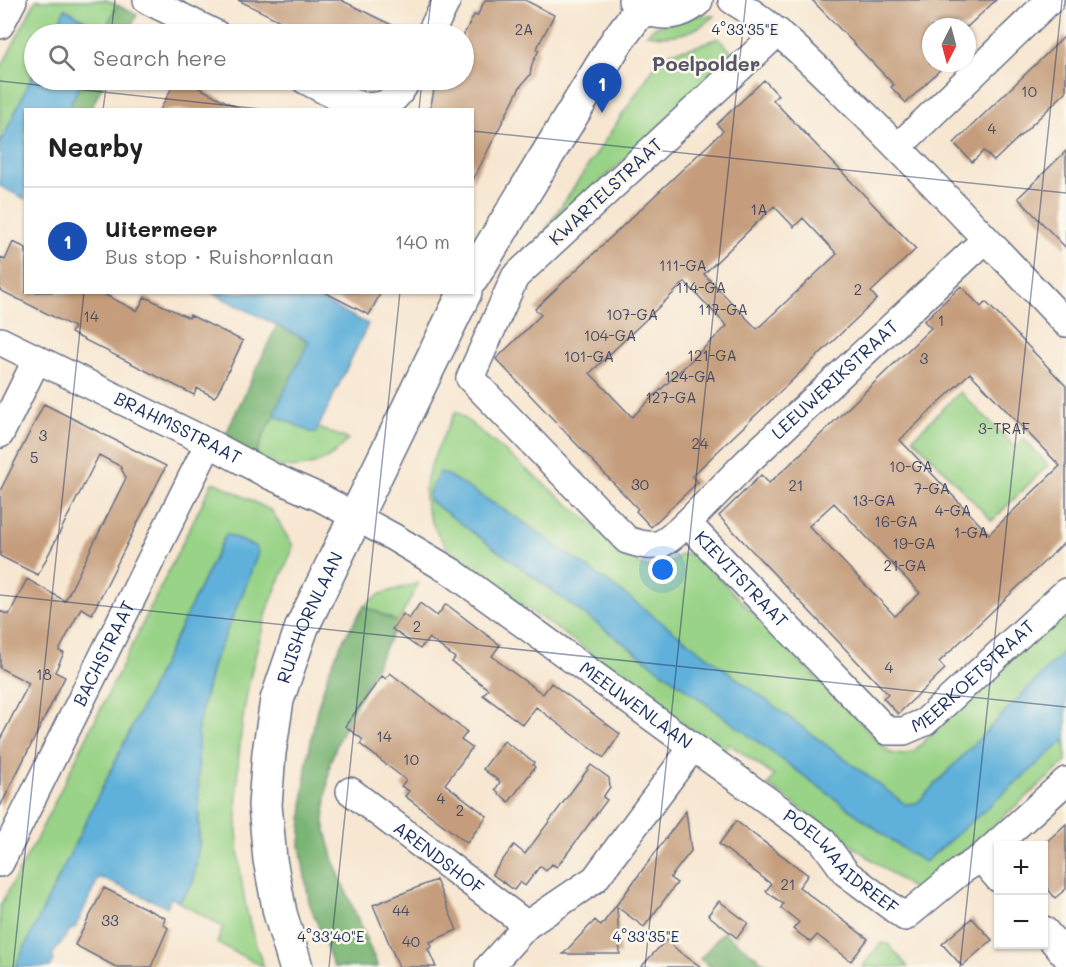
<!DOCTYPE html>
<html lang="en">
<head>
<meta charset="utf-8">
<style>
  body { margin:0; font-family:Mali,sans-serif; background:#f6f6f6; color:#222 }
  .controls { position:absolute; right:18px; bottom:18px; display:grid; overflow:hidden; border-radius:0px; box-shadow:0 2px 4px #0004 }
  .controls button { width:54px; height:54px; display:grid; place-items:center; padding:0; border:0; border-bottom:2px solid #e0e0e0; background:#fff; color:#222; font:30px sans-serif }
  .compass { position:absolute; left:922px; top:18px; width:54px; height:54px; border-radius:50%; background:#fff; box-shadow:0 2px 4px #0004; rotate:186deg }
  .you { position:absolute; left:663px; top:570px; width:21px; height:21px; margin:-15px; border:4px solid #fff; border-radius:50%; background:#1a73e8; box-shadow:0 0 0 9px #1a73e833 }
  .badge { display:grid; place-items:center; width:39px; height:39px; border-radius:50%; background:#c8321e; color:#fff; font-size:20px; font-weight:700 }
  .pin { position:absolute; translate:-50% -50px; filter:drop-shadow(0 2px 3px #0008) }
  .pin::after { content:''; position:absolute; top:32px; width:21px; height:18px; background:inherit; clip-path:polygon(0 0,100% 0,50% 100%) }
  .list { margin:0; padding:0; list-style:none }
  h2 { display:flex; justify-content:space-between; align-items:center; height:78px; margin:0; padding:0 24px; font-size:26px }
  h2 small { font-size:20px; font-weight:400; color:#767676 }
  .list li { display:grid; grid-template-columns:39px 1fr auto; gap:18px; align-items:center; box-sizing:border-box; height:108px; padding:0 24px; border-top:2px solid #e0e0e0 }
  .list b { display:block; font-size:22px; white-space:nowrap }
  .list p { margin:0; font-size:20px; white-space:nowrap; color:#767676 }
  .list em { font-size:20px; font-style:normal; color:#767676 }
  .icon { flex:none; width:33px; height:33px; fill:none; stroke:currentColor; stroke-width:2; stroke-linecap:round; stroke-linejoin:round }
  .map { position:relative; flex:none; width:1066px; height:967px; overflow:hidden }
  .search { position:absolute; background:#fff; box-shadow:0 2px 4px #0004; left:24px; top:24px; width:450px; height:66px; display:flex; align-items:center; gap:15px; box-sizing:border-box; padding:0 21px; border-radius:33px; color:#767676; font-size:22px }
  .panel { position:absolute; background:#fff; box-shadow:0 2px 4px #0004; left:24px; top:108px; width:450px; height:186px; border-radius:0px }
  .map>svg:first-child { display:block }
  .green { fill:#99d387; stroke:#5a8172; stroke-width:1.5 }
  .forest { fill:#7ab574; stroke:#4a7269; stroke-width:1.5 }
  .water { fill:#5fb0da; stroke:#3d709c; stroke-width:1.5 }
  .building { fill:#c59d7b; fill-rule:evenodd }
  .lines { fill:none; stroke-linecap:round; stroke-linejoin:round }
  .minor-casing { stroke:#686f86; stroke-width:30 }
  .major-casing { stroke:#686f86; stroke-width:36 }
  .minor { stroke:#fff; stroke-width:27 }
  .major { stroke:#fff; stroke-width:33 }
  .ticks { fill:none; stroke:#1b2f5e; stroke-width:1.5; stroke-opacity:0.45 }
  .labels { text-anchor:middle; stroke-width:5; stroke-linejoin:round; paint-order:stroke }
  .number-label { font-size:15px; fill:#464a65 }
  .street-label { font-size:18px; fill:#1b2f5e; stroke:#fbf7ec }
  .neighbourhood-label { font-size:20px; font-weight:bold; fill:#565668; stroke:#fbf7ec }
  .ticks-label { font-size:15px; text-anchor:middle; fill:#1b2f5e; stroke:#fbf7ec; stroke-width:5; stroke-linejoin:round; paint-order:stroke }
</style>
</head>
<body>
<div class="map">
<svg width="1066" height="967" viewBox="0 0 1066 967">
  <rect width="100%" height="100%" fill="#fbf7ec"/>
  <filter id="ink" filterUnits="userSpaceOnUse"><feTurbulence type="fractalNoise" baseFrequency=".0167" numOctaves="2"/><feDisplacementMap in="SourceGraphic" scale="12" xChannelSelector="R" yChannelSelector="G"/><feConvolveMatrix kernelMatrix="1 2 1 2 8 2 1 2 1" color-interpolation-filters="sRGB"/></filter>
  <filter id="wash" filterUnits="userSpaceOnUse"><feTurbulence type="fractalNoise" baseFrequency=".008" numOctaves="4" result="noise"/><feDisplacementMap in="SourceGraphic" scale="24" xChannelSelector="R" yChannelSelector="G"/><feGaussianBlur stdDeviation="1.35" result="paint"/><feColorMatrix in="noise" values="0 0 0 0 0 0 0 0 0 0 0 0 0 0 0 0 0 1.4 0 .05"/><feComposite in="paint" operator="in"/></filter>
  <g filter="url(#wash)">
    <rect width="100%" height="100%" fill="#f7e6d0"/>
    <!-- green -->
    <path class="green" d="M36 0H106L117 5 105 31 65 9 53 34H34V72L0 144V70Z
      M699 15 714 16C694 34 673 39 647 34L655 27Z
      M718 38 734 54 544 236 542 235 658 61 671 52 694 47Z
      M960 392 1015 447 1024 439 1048 465 992 521 913 438Z
      M456 411 643 566C648 567 653 569 658 568 676 563 677 546 698 557L890 753 903 755 914 751 1066 606V649L917 803 905 804 612 585 520 520 440 473 429 492V500L909 853 925 862 1066 739V762L917 892 768 785 774 776 729 744 722 753 580 645 458 561C443 544 428 523 425 499 422 475 445 432 456 411Z
      M276 416 314 433 318 428 348 439C331 463 305 471 276 466 269 465 261 459 255 456L268 425Z
      M212 483H217L272 511 293 546C289 563 280 577 274 593 269 605 265 619 262 631 232 731 224 870 264 967L217 943 223 927 179 902 193 883 199 843 198 725 213 663 245 588 257 553 256 547 226 534 15 967H0V906L36 840Z
      M419 583 398 622 364 606 380 594Z
      M881 943 888 944 908 967H862Z"/>
    <!-- forest -->
    <path class="forest" d="M117 5 137 15 127 34H103Z
      M82 80H105L91 109 68 110Z
      M277 325 309 342 275 411 276 416 268 425 255 456 223 440Z
      M364 606 398 622 340 736 330 763 325 808 324 823 335 865 378 967H334L309 902 300 845 306 767 317 709 329 671 342 642Z
      M723 932 770 967H711L700 959Z"/>
    <!-- water -->
    <path class="water" d="M65 9 105 31 103 34H53Z
      M34 72V80H82L68 109 26 110 25 199 0 186V144Z
      M212 293H307L368 324 315 434 276 416 275 411 309 341Z
      M440 472 446 474 520 520 612 585 905 804 917 803 1066 649V739L925 862 909 853 429 500V492Z
      M226 534 256 547 258 553 245 588 213 663 198 725 199 843 193 883 179 902 171 897 167 907 99 877 75 928 70 930 52 955 54 960 50 967H15Z"/>
    <g id="blocks">
      <!-- building -->
      <path class="building" d="M238 0H341L410 34H306Z
        M485 0H525L554 15 536 50H539L532 64 530 75 520 87 472 182V110H430L436 80H464V34L473 17 474 15 477 16Z
        M812 0H996L967 27H931L930 63H947L906 103 891 87 894 85Z
        M1066 35V92L994 161 984 151 972 162 954 143Z
        M176 80H184L242 110H160Z
        M764 80 778 95 773 100 916 249 871 292 877 299 692 476 698 482 651 527 636 511 638 509 496 359 541 315 535 309 723 131 717 124ZM774 206 794 227 803 218 837 254 757 329 704 274ZM685 282 727 326 632 417 590 373Z
        M1066 151V248L1018 198Z
        M13 242 26 248V292H100L137 311 145 297 189 318 190 315 243 341 217 394 214 397 197 388 194 395 71 333 74 327 0 290V257L5 260Z
        M961 286 981 307 986 302 1066 386V541L939 662 945 669 898 714 883 698 888 694 719 516 761 475 769 483 788 466 931 328 924 321ZM970 373 1060 466 989 534 900 440ZM834 503 920 593 895 616 809 526Z
        M324 292H381L369 315Z
        M44 404 166 466 92 614 81 608 59 651 64 653 55 672 65 677 0 807V740L29 683 0 668V611L9 615 27 579 65 601 126 478 120 466 99 455 38 575 0 556V491Z
        M420 603 437 616 446 604 500 645 492 656 508 669 543 694 551 683 620 734 604 758 536 707 523 725 483 695 488 689 452 662 455 658 429 638 420 649 392 629 403 614 409 619Z
        M390 673 467 732 461 740 472 748 445 784 487 816 467 843 405 796 409 791 401 786 406 780 360 744 363 740 345 726 382 676 386 679Z
        M504 741 534 762 533 765 535 767 509 802 495 790 500 782 483 769Z
        M591 765 609 778 610 787 603 797 607 800 557 867 552 864 546 871 540 866 525 886 520 882 514 890 492 874 514 845 525 854Z
        M686 811 691 851 670 878 677 883 644 927 617 907 620 954H563L595 920 601 926Z
        M736 821 808 875 799 887 868 939 851 961 817 935 811 942 793 929 799 922 781 908 783 904 766 891 771 884 719 844Z
        M1066 824V889L1055 898 1044 884V844Z
        M436 880 457 930 430 942 432 947 428 949 436 967H399L373 905Z
        M104 888 165 918 163 924 168 928 151 967H116L75 945Z
        M719 901 748 923 737 938 708 915Z
        M972 918 992 940 962 966 942 944Z
        M666 940 681 953 701 967H641Z"/>
    </g>
  </g>
  <g filter="url(#ink)">
    <use href="#blocks" fill-opacity="0" stroke="#686f86" stroke-width="1.5"/>
    <g class="lines">
      <!-- minor casing -->
      <g class="minor-casing">
        <g id="minor">
          <path d="M147 0 216 34"/>
          <path d="M732 0C778 27 815 66 853 103 926 174 995 249 1066 323"/>
          <path d="M0 25 13 0"/>
          <path id="s1" d="M778 32 515 277 470 378 627 540C660 551 663 545 687 523L887 731H904L925 722 1066 592"/>
          <path d="M430 34 447 0"/>
          <path d="M305 80C340 97 383 130 407 80"/>
          <path d="M898 147 1050 0"/>
          <path id="s2" d="M0 341 209 443 271 476 321 498 393 537 452 572 693 747 595 879 527 925 489 967"/>
          <path d="M0 434 37 359"/>
          <path id="s3" d="M687 523 749 460 985 240"/>
          <path id="s4" d="M693 747 822 840 846 873 905 917 962 870 981 858 1066 781"/>
          <path id="s5" d="M350 791 527 925"/>
          <path d="M981 858 998 878"/>
          <path id="s6" d="M0 863 209 443"/>
          <path d="M1044 930 1066 956"/>
        </g>
      </g>
      <!-- major casing -->
      <g class="major-casing">
        <g id="major">
          <path d="M635 0C654 16 678 16 696 0"/>
          <path d="M472 278 617 41 643 6"/>
          <path id="s7" d="M296 967 280 913 270 860 265 805 269 753 277 700 302 627 465 292"/>
        </g>
      </g>
      <!-- minor -->
      <use href="#minor" class="minor"/>
      <!-- major -->
      <use href="#major" class="major"/>
    </g>
  </g>
  <!-- ticks -->
  <path class="ticks" d="M111 34 115 0M427 34 431 0M0 81 271 110M103 110 107 80M419 110 422 80M472 131 1066 193M0 595 1066 707M13 967 84 292M329 967 400 292M645 967 746 0M960 967 1062 0"/>
  <g class="labels">
    <!-- number labels -->
    <g class="number-label">
      <text x="524" y="35">2A</text>
      <text x="1029" y="97">10</text>
      <text x="992" y="134">4</text>
      <text x="759" y="215">1A</text>
      <text x="683" y="271">111-GA</text>
      <text x="701" y="293">114-GA</text>
      <text x="858" y="295">2</text>
      <text x="723" y="315">117-GA</text>
      <text x="632" y="320">107-GA</text>
      <text x="91" y="322">14</text>
      <text x="941" y="326">1</text>
      <text x="610" y="341">104-GA</text>
      <text x="712" y="361">121-GA</text>
      <text x="589" y="362">101-GA</text>
      <text x="924" y="364">3</text>
      <text x="690" y="382">124-GA</text>
      <text x="671" y="403">127-GA</text>
      <text x="1004" y="434">3-TRAF</text>
      <text x="43" y="441">3</text>
      <text x="700" y="449">24</text>
      <text x="34" y="463">5</text>
      <text x="911" y="472">10-GA</text>
      <text x="640" y="490">30</text>
      <text x="796" y="491">21</text>
      <text x="932" y="494">7-GA</text>
      <text x="874" y="506">13-GA</text>
      <text x="953" y="516">4-GA</text>
      <text x="896" y="527">16-GA</text>
      <text x="971" y="538">1-GA</text>
      <text x="914" y="549">19-GA</text>
      <text x="905" y="571">21-GA</text>
      <text x="417" y="632">2</text>
      <text x="889" y="673">4</text>
      <text x="44" y="680">18</text>
      <text x="384" y="742">14</text>
      <text x="411" y="765">10</text>
      <text x="441" y="804">4</text>
      <text x="460" y="816">2</text>
      <text x="788" y="890">21</text>
      <text x="401" y="916">44</text>
      <text x="110" y="926">33</text>
      <text x="411" y="947">40</text>
    </g>
    <!-- street labels -->
    <g class="street-label">
      <text transform="translate(606 192) rotate(-43)" y="6">KWARTELSTRAAT</text>
      <text dy="6" stroke="none"><textPath href="#s3" startOffset="206">LEEUWERIKSTRAAT</textPath></text>
      <text dy="6" stroke="none"><textPath href="#s2" startOffset="198">BRAHMSSTRAAT</textPath></text>
      <text dy="6" stroke="none"><textPath href="#s1" startOffset="842">KIEVITSTRAAT</textPath></text>
      <text dy="6" stroke="none"><textPath href="#s7" startOffset="360">RUISHORNLAAN</textPath></text>
      <text dy="6" stroke="none"><textPath href="#s6" startOffset="234">BACHSTRAAT</textPath></text>
      <text dy="6" stroke="none"><textPath href="#s1" startOffset="1158">MEERKOETSTRAAT</textPath></text>
      <text dy="6" stroke="none"><textPath href="#s2" startOffset="735">MEEUWENLAAN</textPath></text>
      <text dy="6" stroke="none"><textPath href="#s5" startOffset="111">ARENDSHOF</textPath></text>
      <text dy="6" stroke="none"><textPath href="#s4" startOffset="188">POELWAAIDREEF</textPath></text>
    </g>
    <!-- neighbourhood labels -->
    <g class="neighbourhood-label">
      <text x="706" y="71">Poelpolder</text>
    </g>
  </g>
  <g class="ticks-label">
    <text x="745" y="35">4°33'35"E</text>
    <text x="331" y="942">4°33'40"E</text>
    <text x="646" y="942">4°33'35"E</text>
  </g>
</svg>
<div class="controls">
<button>+</button>
<button>−</button>
</div>
<svg class="compass" viewBox="-18 -18 36 36"><path d="M0-13l5 13h-10z" fill="#e53935"/><path d="M0 13l5-13h-10z" fill="#767676"/></svg>
<div class="you"></div>
<div class="pin badge" style="left:602px;top:113px;background:#1a4fb4">1</div>
<div class="search"><svg class="icon" aria-label="search" viewBox="0 0 24 24"><circle cx="10" cy="10" r="6"/><path d="M15 15l6 6"/></svg>Search here</div>
<section class="panel">
<h2>Nearby<small></small></h2>
<ul class="list">
<li><span class="badge" style="background:#1a4fb4">1</span><div><b>Uitermeer</b><p>Bus stop · Ruishornlaan</p></div><em>140 m</em></li>
</ul>
</section>
</div>
</body>
</html>
